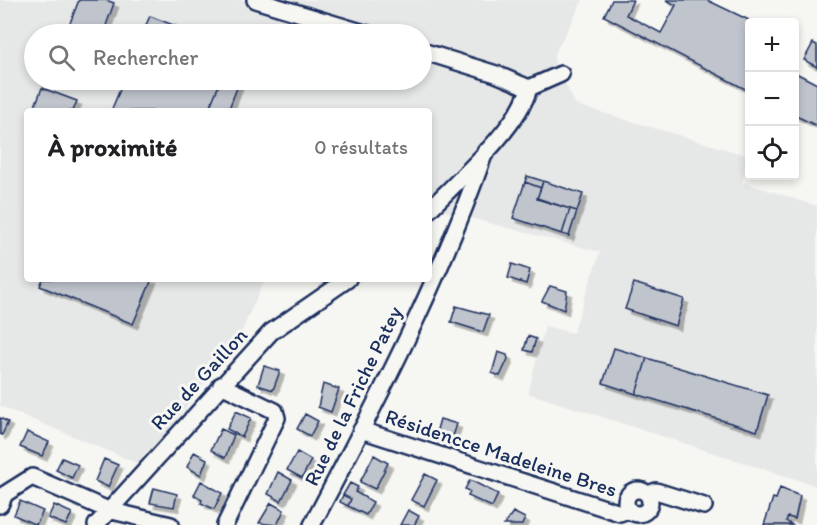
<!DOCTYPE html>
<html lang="fr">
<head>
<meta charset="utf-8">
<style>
  body { margin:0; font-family:Itim,sans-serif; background:#f2f2f2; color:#202124 }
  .controls { position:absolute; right:18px; top:18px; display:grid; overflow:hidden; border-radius:6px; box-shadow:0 3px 9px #0003 }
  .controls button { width:54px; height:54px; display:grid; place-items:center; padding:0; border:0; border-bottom:2px solid #e0e0e0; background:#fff; color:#202124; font:30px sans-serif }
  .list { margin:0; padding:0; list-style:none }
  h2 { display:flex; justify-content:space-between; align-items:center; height:78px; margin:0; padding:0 24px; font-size:26px }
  h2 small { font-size:20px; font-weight:400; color:#757577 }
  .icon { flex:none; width:33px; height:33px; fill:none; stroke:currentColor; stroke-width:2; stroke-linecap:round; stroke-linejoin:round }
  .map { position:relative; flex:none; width:817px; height:525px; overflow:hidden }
  .search { position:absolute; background:#fff; box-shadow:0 3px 9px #0003; left:24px; top:24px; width:408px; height:66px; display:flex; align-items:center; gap:15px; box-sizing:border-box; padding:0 21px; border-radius:33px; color:#757577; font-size:22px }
  .panel { position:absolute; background:#fff; box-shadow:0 3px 9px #0003; left:24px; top:108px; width:408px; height:174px; border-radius:6px }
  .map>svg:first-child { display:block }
  .built { fill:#e6e7e7; fill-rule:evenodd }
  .building { fill:#c0c4cd; stroke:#1b2f5e; stroke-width:1.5; filter:url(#shadow) }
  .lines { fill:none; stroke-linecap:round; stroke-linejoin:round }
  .minor-casing { stroke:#1b2f5e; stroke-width:20 }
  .minor { stroke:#f6f6f2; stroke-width:15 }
  .labels { text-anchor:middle; stroke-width:6; stroke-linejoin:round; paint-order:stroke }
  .street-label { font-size:21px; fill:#1b2f5e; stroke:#f6f6f2 }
</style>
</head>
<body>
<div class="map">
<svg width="817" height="525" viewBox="0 0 817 525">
  <defs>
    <filter id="shadow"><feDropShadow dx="4.5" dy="4.5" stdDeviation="0" flood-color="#0004"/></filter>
  </defs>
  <rect width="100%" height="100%" fill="#f6f6f2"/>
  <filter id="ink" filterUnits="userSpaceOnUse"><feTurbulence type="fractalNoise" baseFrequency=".0167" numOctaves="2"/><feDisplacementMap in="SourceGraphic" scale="12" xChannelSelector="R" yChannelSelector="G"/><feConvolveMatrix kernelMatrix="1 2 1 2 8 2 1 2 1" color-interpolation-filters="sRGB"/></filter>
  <g filter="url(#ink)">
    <!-- built -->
    <path class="built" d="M0 0H583L554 55 555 64 576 105 749 156 742 182 817 206V486L528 393 545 326 573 333 600 252 429 207V111H27V279H265L238 339 142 465 0 406ZM34 34H422V80H34Z"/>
    <!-- building -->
    <path class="building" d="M79 0H106L114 3 103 34H85L68 28Z
      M612 0H633L626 15 661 33 676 5 666 0H707L753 22H750L749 91 604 16Z
      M150 16 196 34H142Z
      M813 43 817 45V67L804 60Z
      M794 72 817 84V126L794 115Z
      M124 80H221L208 111H111Z
      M221 80H240L228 111H208Z
      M42 88 77 101 73 111H33Z
      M527 176 543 181 541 188 525 182Z
      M543 181 583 194 577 211 537 199Z
      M525 182 541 188 537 198 570 209 562 234 513 218Z
      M570 209 577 211 569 236 562 234Z
      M512 264 530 270 526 284 508 278Z
      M43 279H152L133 324 40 286Z
      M634 283 684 299 676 326 625 309Z
      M550 286 567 291 564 310 542 301Z
      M456 306 489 315 483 332 451 322Z
      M528 336 536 339 532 352 524 350Z
      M614 348 647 358 636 394 603 383Z
      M498 352 507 355 508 359 500 376 492 373Z
      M647 358 768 395 757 431 636 394Z
      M264 366 280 371 273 390 258 385Z
      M323 384 339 389 331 412 318 407Z
      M236 411 251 418 242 437 227 429Z
      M305 414 318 421 310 436 297 429Z
      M0 418 8 422 2 435 0 434Z
      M440 419 457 424 448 451 432 447Z
      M221 429 234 435 225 458 211 450Z
      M27 432 49 442 42 456 20 447Z
      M194 452 207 459 201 475 187 467Z
      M297 452 311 460 302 478 287 470Z
      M374 455 388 463 375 489 360 482Z
      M62 458 78 465 72 478 56 470Z
      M104 459 118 465 108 487 95 481Z
      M278 472 292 480 281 501 268 494Z
      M425 474 437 480 424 506 411 500Z
      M470 480 498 494 492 507 468 496 470 492 465 489Z
      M201 481 222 493 214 509 201 503 202 500 194 495Z
      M350 483 358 487 355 492 373 502 366 515 348 506 351 499 343 495Z
      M154 488 177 494 174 507 150 503Z
      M780 488 800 496 795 519 788 517 786 521 792 525H764L773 498 776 499Z
      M343 495 351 499 348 506 340 502Z
      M20 501 43 511 36 525 14 515Z
      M271 503 284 510 277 525 259 523Z
      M54 505 72 513 66 525 48 518Z
      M408 510 419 516 414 525H400Z
      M513 512 525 518 522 525H504Z"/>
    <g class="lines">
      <!-- minor casing -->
      <g class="minor-casing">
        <path id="minor" d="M255 0 368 34
          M422 51 496 74 529 88
          M529 88 561 74
          M429 210C458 180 519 127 529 88
          M221 385 275 411 277 418 225 525
          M361 430 620 513 628 510
          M626 502a12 12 0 1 1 24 0a12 12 0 1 1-24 0Z
          M648 494 656 491 704 506
          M0 505 5 494 32 477 108 510 171 525
          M96 525 271 332 348 279
          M312 525C376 404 440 281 485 152"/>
      </g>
      <!-- minor -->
      <use href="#minor" class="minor"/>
    </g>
  </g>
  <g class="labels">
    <!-- street labels -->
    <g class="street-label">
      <text transform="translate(199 379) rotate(-47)" y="7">Rue de Gaillon</text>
      <text transform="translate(353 396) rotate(-64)" y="7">Rue de la Friche Patey</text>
      <text transform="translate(501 453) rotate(18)" y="7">Résidencce Madeleine Bres</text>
    </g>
  </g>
</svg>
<div class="controls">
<button>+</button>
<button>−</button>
<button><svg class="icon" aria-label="locate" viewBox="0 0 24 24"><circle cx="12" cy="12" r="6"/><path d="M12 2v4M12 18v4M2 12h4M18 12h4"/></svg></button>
</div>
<div class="search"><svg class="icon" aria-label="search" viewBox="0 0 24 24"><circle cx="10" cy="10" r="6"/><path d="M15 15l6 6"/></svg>Rechercher</div>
<section class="panel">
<h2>À proximité<small>0 résultats</small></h2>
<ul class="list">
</ul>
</section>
</div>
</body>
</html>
